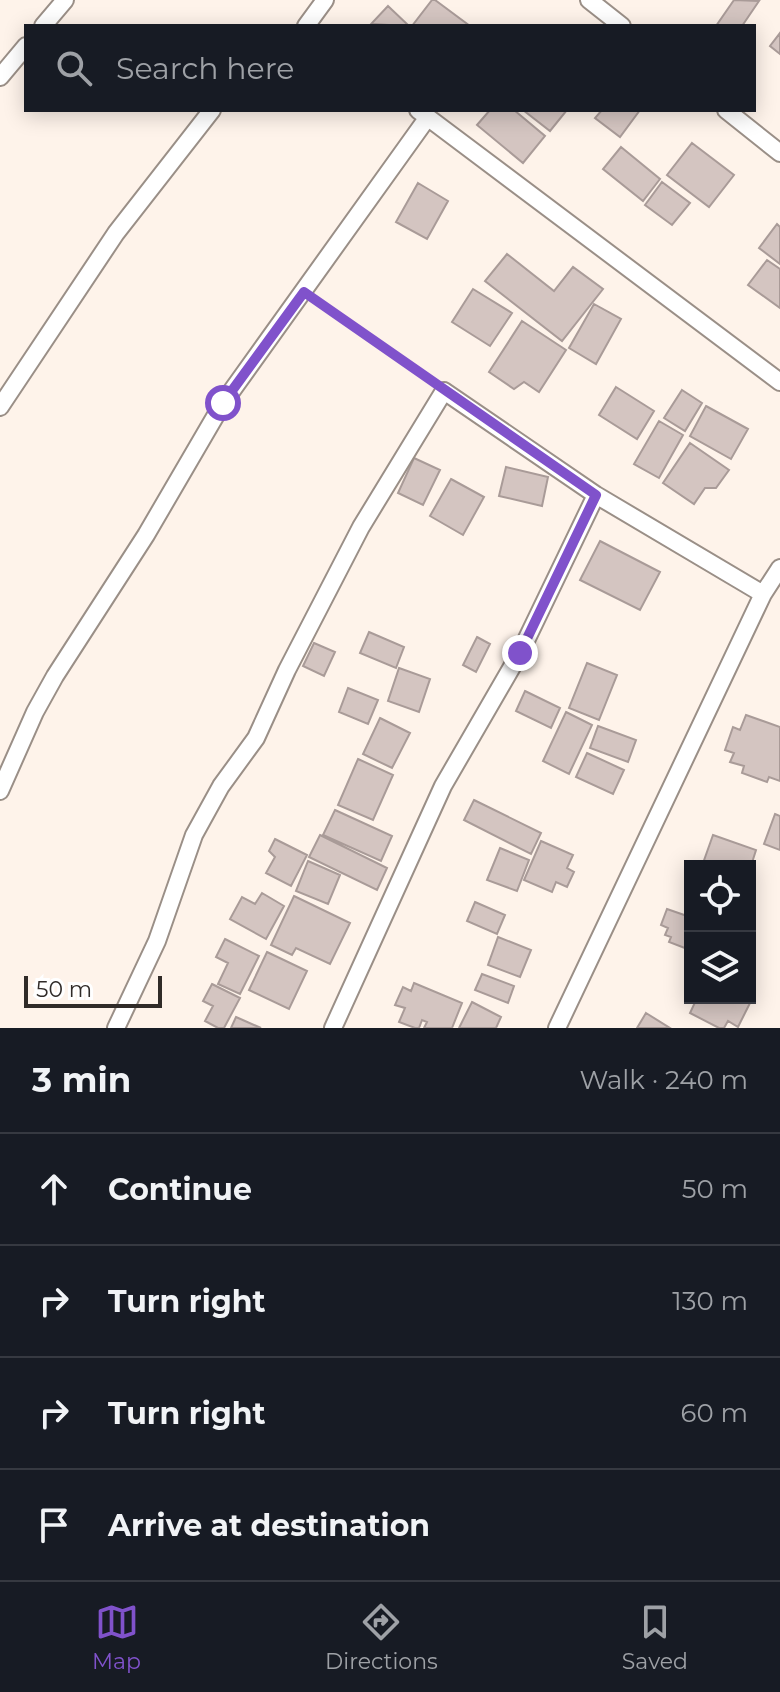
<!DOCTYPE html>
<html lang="en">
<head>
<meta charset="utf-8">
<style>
  body { margin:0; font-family:Montserrat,sans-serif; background:#20242c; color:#f1f3f6 }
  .controls { position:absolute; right:24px; bottom:24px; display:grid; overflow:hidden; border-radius:0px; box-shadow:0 4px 20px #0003 }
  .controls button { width:72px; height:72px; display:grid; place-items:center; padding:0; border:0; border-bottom:2px solid #363941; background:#171b24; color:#f1f3f6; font:40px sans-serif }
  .scale { position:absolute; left:24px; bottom:20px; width:138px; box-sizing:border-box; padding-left:8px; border:4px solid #302b28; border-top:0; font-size:22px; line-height:28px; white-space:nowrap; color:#302b28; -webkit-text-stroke:6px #fff; paint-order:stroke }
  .stop { position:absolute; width:24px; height:24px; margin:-18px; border:6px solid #8052cb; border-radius:50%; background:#fff }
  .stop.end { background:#8052cb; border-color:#fff; box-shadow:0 2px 8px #0008 }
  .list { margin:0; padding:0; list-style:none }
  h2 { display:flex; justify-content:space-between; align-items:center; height:104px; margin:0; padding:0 32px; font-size:34px }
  h2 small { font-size:26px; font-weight:400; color:#9ea1a6 }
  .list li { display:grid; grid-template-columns:52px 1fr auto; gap:24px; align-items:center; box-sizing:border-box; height:112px; padding:0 32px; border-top:2px solid #363941 }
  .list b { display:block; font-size:30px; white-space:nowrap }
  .list em { font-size:26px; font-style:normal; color:#9ea1a6 }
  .icon { flex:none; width:44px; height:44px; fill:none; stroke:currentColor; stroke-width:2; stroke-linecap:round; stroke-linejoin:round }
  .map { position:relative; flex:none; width:780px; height:1028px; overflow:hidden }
  .search { position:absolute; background:#171b24; box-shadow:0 4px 20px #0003; left:24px; right:24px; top:24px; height:88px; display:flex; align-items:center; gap:20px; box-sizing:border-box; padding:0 28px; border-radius:0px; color:#9ea1a6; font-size:30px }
  .sheet { height:552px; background:#171b24 }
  nav { display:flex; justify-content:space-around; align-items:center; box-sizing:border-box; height:112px; border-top:2px solid #363941; background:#171b24; font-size:22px; color:#9ea1a6 }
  nav a { display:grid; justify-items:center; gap:4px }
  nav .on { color:#8052cb }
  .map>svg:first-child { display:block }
  .building { fill:#d4c5c1; stroke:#a99b98; stroke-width:2 }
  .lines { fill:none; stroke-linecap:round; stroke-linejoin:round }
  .street-casing { stroke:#9a8f87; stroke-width:20 }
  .path { stroke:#a9a09a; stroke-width:3; stroke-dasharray:4 4; stroke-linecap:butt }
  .street { stroke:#fff; stroke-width:16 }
  .route { stroke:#8052cb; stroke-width:10 }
</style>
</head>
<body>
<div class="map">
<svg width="780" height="1028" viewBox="0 0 780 1028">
  <rect width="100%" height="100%" fill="#fef3ea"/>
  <!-- building -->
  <path class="building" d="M432 0H435L470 26H412Z
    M734 0 759 1 742 26H716Z
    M388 6 408 25 407 26 371 24Z
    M780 33V54L770 46Z
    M490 110H514L545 136 523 163 477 125Z
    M523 110H567L550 131Z
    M602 110H640L620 137 595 118Z
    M692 143 734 175 709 207 667 175Z
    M621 147 660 179 643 201 603 169Z
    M662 182 690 203 672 225 645 205Z
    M418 183 448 201 427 239 396 222Z
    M777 224 780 227V264L759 248Z
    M507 254 554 291 573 267 603 289 562 341 485 281Z
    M767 260 780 269V308L748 285Z
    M473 289 512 313 490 346 452 322Z
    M594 304 621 319 596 364 569 348Z
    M522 321 566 350 539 392 524 382 514 389 489 372Z
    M616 387 654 411 637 439 599 415Z
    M682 390 702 403 685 431 664 418Z
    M706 406 748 429 731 459 690 436Z
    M659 421 683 435 659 478 634 464Z
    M690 443 729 470 716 488H705L694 504 663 483Z
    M414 458 440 470 423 505 398 493Z
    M506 467 548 477 542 506 499 496Z
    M451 479 484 497 463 535 430 516Z
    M600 541 660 572 640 610 580 580Z
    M369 632 404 647 396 668 360 653Z
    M477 637 490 644 476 672 463 665Z
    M314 643 335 652 324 676 303 666Z
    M587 663 617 675 599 720 569 708Z
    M399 668 430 679 419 712 388 701Z
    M348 688 378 700 368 724 339 712Z
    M525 691 560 708 551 728 516 711Z
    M566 712 592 725 569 774 543 761Z
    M746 715 780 727V781L769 777 767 782 742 773 744 766 730 762 734 753 725 750 733 727 740 730Z
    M380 718 410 733 392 768 363 754Z
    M598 726 636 740 628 762 590 748Z
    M587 753 624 770 613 794 576 777Z
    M358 759 393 775 373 820 338 805Z
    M474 800 541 833 531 854 464 820Z
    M335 810 392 836 381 861 323 835Z
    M775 814 780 816V850L764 844Z
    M320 835 387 868 377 890 309 857Z
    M713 835 756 850 750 869V866H702Z
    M275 839 307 855 291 886 266 873 275 857 269 851Z
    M541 841 573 855 567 868 574 872 567 887 556 882 552 892 524 880Z
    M500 848 529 860 517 891 487 880Z
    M308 861 340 875 328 904 296 891Z
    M262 893 284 906 266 939 230 919 242 897 255 904Z
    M294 896 350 923 330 964 296 948 292 955 271 945Z
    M475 902 505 915 497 934 467 921Z
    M667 909 690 917V950L669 942 671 937 665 935 668 928 661 925Z
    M498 937 531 950 520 977 488 965Z
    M225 939 259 956 240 994 218 984 228 963 216 957Z
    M267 952 307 971 289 1009 249 990Z
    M482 974 514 986 508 1003 475 990Z
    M414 983 462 1003 452 1028H424L427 1022 422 1020 419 1028H415L399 1022 405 1008 395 1005 403 987 411 991Z
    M212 984 240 998 224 1028H218L205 1021 213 1006 203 1001Z
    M750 996 753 997 738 1027 728 1021 724 1028H719L690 1013 697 998H750Z
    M472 1002 501 1017 496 1028H459Z
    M646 1013 670 1028H637Z
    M236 1017 261 1028H231Z"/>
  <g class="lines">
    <!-- street casing -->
    <g class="street-casing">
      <path id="street" d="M589 0 622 26
        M43 26 65 0
        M306 26 325 0
        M0 77 26 46
        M418 110 780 382
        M726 110 780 153
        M0 407 116 233 212 110
        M0 791 35 712 55 676 146 535 223 403 428 117
        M116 1028 157 941 194 835 221 786 256 738 287 670 361 527 444 391 596 495 763 594
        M333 1028 443 786 520 653 596 495
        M557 1028 763 594 780 568"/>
    </g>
    <!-- path -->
    <path class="path" d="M317 301 432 383"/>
    <!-- street -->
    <use href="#street" class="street"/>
  </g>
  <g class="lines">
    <!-- route -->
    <path class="route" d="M223 403 304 292 596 495 520 653"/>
  </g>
</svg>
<div class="controls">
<button><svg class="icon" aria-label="locate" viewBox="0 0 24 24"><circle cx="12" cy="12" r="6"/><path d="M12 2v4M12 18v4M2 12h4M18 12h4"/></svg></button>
<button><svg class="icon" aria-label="layers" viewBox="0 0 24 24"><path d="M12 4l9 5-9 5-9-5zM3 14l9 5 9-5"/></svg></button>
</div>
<div class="scale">50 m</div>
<div class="stop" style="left:223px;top:403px"></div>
<div class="stop end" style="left:520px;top:653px"></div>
<div class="search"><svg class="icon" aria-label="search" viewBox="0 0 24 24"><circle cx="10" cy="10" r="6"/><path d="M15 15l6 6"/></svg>Search here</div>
</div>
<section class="sheet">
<h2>3 min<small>Walk · 240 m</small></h2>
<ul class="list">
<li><svg class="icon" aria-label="ahead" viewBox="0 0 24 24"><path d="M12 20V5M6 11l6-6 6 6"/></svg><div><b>Continue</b></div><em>50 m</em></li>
<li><svg class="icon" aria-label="right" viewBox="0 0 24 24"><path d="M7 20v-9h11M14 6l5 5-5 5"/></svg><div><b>Turn right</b></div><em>130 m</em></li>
<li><svg class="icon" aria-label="right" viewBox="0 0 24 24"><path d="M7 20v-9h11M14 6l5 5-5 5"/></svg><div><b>Turn right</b></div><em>60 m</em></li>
<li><svg class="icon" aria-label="arrive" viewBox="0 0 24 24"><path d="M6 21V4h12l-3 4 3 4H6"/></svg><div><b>Arrive at destination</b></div></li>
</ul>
</section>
<nav>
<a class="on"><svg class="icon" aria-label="map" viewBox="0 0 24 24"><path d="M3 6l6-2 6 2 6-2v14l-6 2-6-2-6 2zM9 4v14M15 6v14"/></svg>Map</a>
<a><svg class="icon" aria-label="directions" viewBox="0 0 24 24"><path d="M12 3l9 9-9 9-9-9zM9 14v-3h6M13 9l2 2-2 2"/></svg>Directions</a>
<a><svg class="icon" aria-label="saved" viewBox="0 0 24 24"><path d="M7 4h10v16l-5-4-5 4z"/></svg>Saved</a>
</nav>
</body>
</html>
